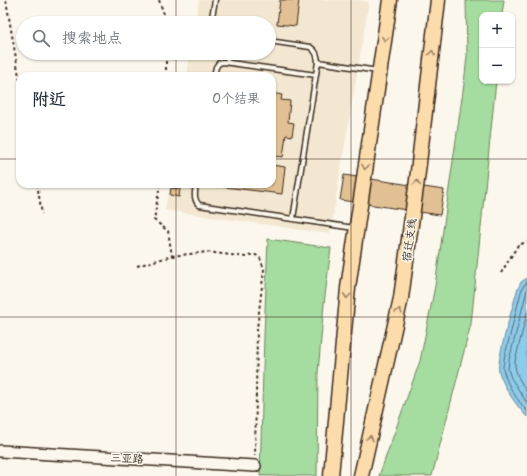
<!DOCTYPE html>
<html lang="zh">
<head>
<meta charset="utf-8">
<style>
  body { margin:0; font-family:"Shantell Sans","LXGW WenKai TC",sans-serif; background:#f6f6f7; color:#1f2937 }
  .controls { position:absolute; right:12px; top:12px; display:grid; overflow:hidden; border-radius:8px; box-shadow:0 1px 3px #0004 }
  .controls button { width:36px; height:36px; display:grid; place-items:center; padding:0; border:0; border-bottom:1px solid #e0e1e3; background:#fff; color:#1f2937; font:20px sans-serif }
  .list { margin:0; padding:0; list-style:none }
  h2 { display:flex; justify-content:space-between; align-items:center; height:52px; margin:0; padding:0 16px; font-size:17px }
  h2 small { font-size:13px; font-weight:400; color:#747a83 }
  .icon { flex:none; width:22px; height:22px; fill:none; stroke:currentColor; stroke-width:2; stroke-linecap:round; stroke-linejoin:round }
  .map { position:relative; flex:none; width:527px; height:476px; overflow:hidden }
  .search { position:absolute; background:#fff; box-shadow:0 1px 3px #0004; left:16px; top:16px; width:260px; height:44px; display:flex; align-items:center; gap:10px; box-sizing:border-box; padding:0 14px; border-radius:22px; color:#747a83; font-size:15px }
  .panel { position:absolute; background:#fff; box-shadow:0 1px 3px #0004; left:16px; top:72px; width:260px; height:116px; border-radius:12px }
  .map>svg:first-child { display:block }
  .built { fill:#f3e7d1 }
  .green { fill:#a5dc9f; stroke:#70835e }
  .water { fill:#8bcbec; stroke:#6b8b9a }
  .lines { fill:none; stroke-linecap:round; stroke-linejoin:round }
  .shore { stroke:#5b6a70; stroke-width:1 }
  .building { fill:#e1c193; stroke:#3b2a1e }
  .lane-casing { stroke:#3b2a1e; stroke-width:7 }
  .secondary-casing { stroke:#3b2a1e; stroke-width:14 }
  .highway-casing { stroke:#3b2a1e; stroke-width:17 }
  .path { stroke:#3b2a1e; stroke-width:2; stroke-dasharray:3 3; stroke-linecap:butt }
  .lane { stroke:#fbf7ec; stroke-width:4 }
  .secondary { stroke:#fbf7ec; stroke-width:11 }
  .highway { stroke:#fcdcab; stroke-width:14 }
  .oneway { stroke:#9c8364 }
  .grid { fill:none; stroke:#3b2a1e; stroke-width:1; stroke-opacity:0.55 }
  .labels { text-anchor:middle; stroke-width:3; stroke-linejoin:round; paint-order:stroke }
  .street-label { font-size:11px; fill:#3b2a1e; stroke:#fbf7ec }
</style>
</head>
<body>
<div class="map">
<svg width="527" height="476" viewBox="0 0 527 476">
  <rect width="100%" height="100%" fill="#fbf7ec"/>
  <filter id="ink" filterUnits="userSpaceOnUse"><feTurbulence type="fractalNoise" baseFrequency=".025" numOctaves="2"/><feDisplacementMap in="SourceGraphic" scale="8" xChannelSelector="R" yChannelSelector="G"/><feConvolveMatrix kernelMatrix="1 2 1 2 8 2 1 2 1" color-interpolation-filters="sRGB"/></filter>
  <g filter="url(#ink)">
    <!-- built -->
    <path class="built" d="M199 0H358L369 2 330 234 165 210 170 184H272V76H187L190 53H269V23H195Z"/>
    <!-- green -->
    <path class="green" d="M466 0H504L502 15H482V81H496L471 324 432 476H379L420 361 435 286 464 84 467 56Z
      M268 239 331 248 324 304 318 373 317 476H260L264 336Z"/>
    <!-- water -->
    <path class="water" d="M527 278V417C516 405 504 388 499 372 496 361 513 306 517 291L521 282Z"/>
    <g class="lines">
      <!-- shore -->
      <path class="shore" d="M527 283 524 285 521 292 504 359C504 363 502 368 504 372 507 385 518 401 527 411
        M527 290 509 360 508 369 511 378 527 403
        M527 313 515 361C514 373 521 382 527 392"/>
    </g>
    <!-- building -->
    <path class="building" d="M280 0H299L296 26 277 24Z
      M272 93 282 95 281 100 290 101 288 122 294 123 292 136 286 135 283 157 272 156Z
      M272 165 285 167 282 194 208 185 272 184Z
      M344 175 444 190 440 215 340 200Z
      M171 188 180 189 179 197 170 195Z"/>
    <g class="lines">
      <!-- lane casing -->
      <g class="lane-casing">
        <path id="lane" d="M215 0 212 17 215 23
          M269 41 310 47C316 51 317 54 318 62
          M227 62 229 53
          M214 76 216 67 219 63 223 62 316 75
          M196 184C195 192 193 199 199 205L293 219 318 62 378 71
          M293 219 354 228"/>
      </g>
      <!-- secondary casing -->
      <g class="secondary-casing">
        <path id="secondary" d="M0 451 255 466"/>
      </g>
      <!-- highway casing -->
      <g class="highway-casing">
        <path id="highway" d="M331 476 348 288 390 0
          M361 476 401 298 417 180 438 0"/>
      </g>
      <!-- path -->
      <path class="path" d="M6 0 20 82
        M159 0 167 23
        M166 76V53
        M37 184 42 214
        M160 184 154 220 168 231 172 256
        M137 266 172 256 207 252 246 257 251 255H256L260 258 264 269 257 329 255 456
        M501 273 518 245 527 242"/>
      <!-- lane -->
      <use href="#lane" class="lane"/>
      <!-- secondary -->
      <use href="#secondary" class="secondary"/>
      <!-- highway -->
      <use href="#highway" class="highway"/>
    </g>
    <!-- one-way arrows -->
    <defs><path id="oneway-chevron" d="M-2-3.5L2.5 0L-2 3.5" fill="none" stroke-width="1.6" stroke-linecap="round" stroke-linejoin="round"/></defs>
    <g class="oneway">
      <use href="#oneway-chevron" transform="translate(385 39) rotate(99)"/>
      <use href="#oneway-chevron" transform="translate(432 53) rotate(-83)"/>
      <use href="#oneway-chevron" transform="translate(365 167) rotate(99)"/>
      <use href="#oneway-chevron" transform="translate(417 183) rotate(-83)"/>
      <use href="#oneway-chevron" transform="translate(347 296) rotate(95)"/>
      <use href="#oneway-chevron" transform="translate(399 311) rotate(-77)"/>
      <use href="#oneway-chevron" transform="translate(370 438) rotate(-77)"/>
    </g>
  </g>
  <!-- grid -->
  <path class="grid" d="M176 0V23M351 0V476M176 53V76M0 159H20M272 159H527M176 184V476M0 317H527"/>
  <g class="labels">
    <!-- street labels -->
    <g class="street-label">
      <text transform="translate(409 240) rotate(-82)" y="4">宿迁支线</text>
      <text transform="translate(127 458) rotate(3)" y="4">三亚路</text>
    </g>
  </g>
</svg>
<div class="controls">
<button>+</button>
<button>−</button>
</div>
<div class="search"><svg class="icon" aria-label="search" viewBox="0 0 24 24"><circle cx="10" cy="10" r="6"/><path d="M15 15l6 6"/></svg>搜索地点</div>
<section class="panel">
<h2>附近<small>0个结果</small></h2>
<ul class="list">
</ul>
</section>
</div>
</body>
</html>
